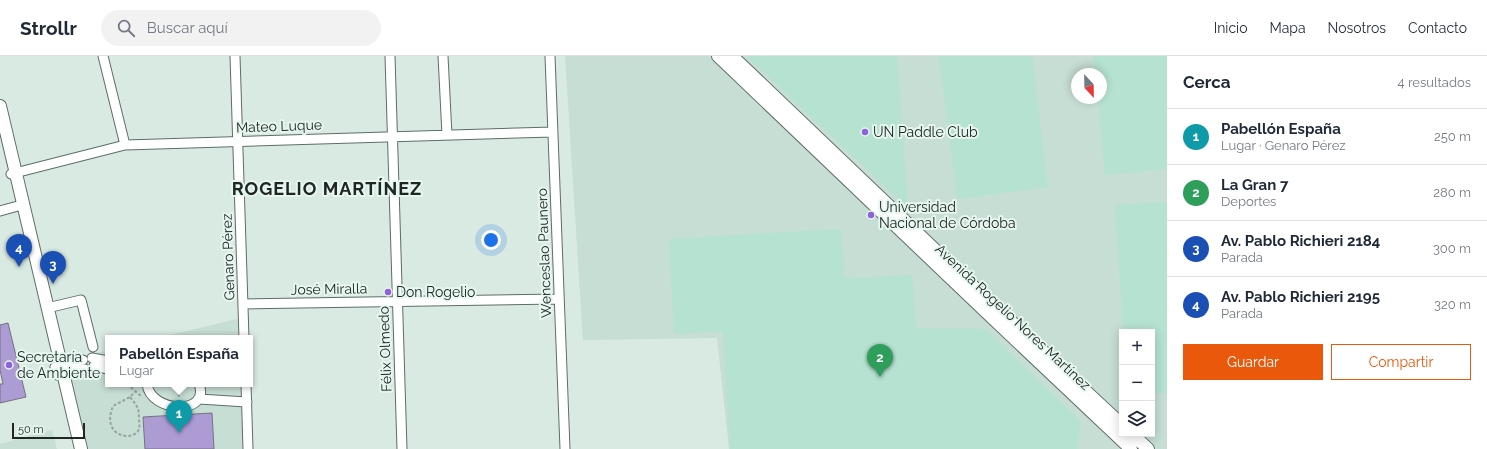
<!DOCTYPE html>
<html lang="es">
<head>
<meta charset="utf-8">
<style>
  body { margin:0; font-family:Raleway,sans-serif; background:#f2f2f3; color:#1f2937 }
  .controls { position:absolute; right:12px; bottom:12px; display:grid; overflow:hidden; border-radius:0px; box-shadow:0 2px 10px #0003 }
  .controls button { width:36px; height:36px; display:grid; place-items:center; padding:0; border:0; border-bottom:1px solid #e0e1e3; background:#fff; color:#1f2937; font:20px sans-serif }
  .compass { position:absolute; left:1071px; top:12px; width:36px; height:36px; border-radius:50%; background:#fff; box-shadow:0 2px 10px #0003; rotate:158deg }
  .scale { position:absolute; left:12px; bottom:10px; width:73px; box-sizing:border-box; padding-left:4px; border:2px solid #202624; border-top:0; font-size:11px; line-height:14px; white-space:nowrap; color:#202624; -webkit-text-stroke:3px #e6f7f0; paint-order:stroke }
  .you { position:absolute; left:491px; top:184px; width:14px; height:14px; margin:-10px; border:3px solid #fff; border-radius:50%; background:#1a73e8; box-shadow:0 0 0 6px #1a73e833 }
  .badge { display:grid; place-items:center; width:26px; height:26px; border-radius:50%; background:#ea580c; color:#fff; font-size:13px; font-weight:700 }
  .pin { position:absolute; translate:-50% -33px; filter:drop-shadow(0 1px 2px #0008) }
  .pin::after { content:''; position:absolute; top:21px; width:14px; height:12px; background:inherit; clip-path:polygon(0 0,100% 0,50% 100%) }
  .popup { position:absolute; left:105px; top:279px; width:148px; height:52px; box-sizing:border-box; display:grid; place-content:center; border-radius:0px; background:#fff; filter:drop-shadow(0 1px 3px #0005); font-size:13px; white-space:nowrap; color:#747a83 }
  .popup b { font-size:15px; color:#1f2937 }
  .popup::after { content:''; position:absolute; left:50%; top:100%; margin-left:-8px; border:8px solid transparent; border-top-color:#fff }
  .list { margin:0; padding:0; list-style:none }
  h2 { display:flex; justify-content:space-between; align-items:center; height:52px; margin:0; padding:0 16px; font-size:17px }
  h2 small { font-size:13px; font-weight:400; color:#747a83 }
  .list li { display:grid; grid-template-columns:26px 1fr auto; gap:12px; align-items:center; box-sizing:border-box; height:56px; padding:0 16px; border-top:1px solid #e0e1e3 }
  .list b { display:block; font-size:15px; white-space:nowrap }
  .list p { margin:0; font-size:13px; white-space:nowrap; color:#747a83 }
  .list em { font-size:13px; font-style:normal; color:#747a83 }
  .actions { display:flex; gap:8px; padding:12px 16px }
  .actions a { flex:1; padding:9px 0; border:1px solid #ea580c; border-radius:0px; text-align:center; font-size:14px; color:#ea580c }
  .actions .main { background:#ea580c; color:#fff }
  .icon { flex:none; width:22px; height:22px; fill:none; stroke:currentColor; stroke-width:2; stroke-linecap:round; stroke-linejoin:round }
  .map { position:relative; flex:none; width:1167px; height:393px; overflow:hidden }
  header { display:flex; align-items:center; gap:24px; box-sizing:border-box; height:56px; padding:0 20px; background:#fff; border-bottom:1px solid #e0e1e3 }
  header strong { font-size:19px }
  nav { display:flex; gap:22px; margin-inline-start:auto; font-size:14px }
  .search { width:280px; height:36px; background:#f2f2f3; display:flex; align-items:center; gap:10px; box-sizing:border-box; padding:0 14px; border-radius:22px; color:#747a83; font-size:15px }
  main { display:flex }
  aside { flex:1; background:#fff }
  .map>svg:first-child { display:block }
  .built { fill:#c6ded4; fill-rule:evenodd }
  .green { fill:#b5e2d1 }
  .building { fill:#ad9bd4; stroke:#76727f }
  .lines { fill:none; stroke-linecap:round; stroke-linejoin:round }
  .minor-casing { stroke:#5e6d67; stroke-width:11 }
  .major-casing { stroke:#5e6d67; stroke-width:14 }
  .path { stroke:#97a49f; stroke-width:2; stroke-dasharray:3 2; stroke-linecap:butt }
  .minor { stroke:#fff; stroke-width:9 }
  .major { stroke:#fff; stroke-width:12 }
  .poi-dot { fill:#9061db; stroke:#e6f7f0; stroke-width:1.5 }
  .labels { text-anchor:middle; stroke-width:4; stroke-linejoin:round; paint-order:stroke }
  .street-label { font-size:14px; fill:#202624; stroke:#e6f7f0 }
  .poi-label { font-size:14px; fill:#202624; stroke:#e6f7f0; text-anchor:start }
  .district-label { font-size:18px; font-weight:bold; letter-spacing:1px; fill:#202624; stroke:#e6f7f0 }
</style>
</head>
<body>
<header>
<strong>Strollr</strong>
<div class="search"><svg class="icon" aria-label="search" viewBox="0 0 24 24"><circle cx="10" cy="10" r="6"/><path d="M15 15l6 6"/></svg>Buscar aquí</div>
<nav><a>Inicio</a><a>Mapa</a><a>Nosotros</a><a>Contacto</a></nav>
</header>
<main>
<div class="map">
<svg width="1167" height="393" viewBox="0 0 1167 393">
  <rect width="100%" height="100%" fill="#d9eae3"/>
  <!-- built -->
  <path class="built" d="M565 0H1167V393H729L717 282 583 284ZM1077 18H1101V42H1077ZM1122 276H1152V378H1122Z
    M241 262V282H158Z
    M108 294V328H243L245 393H85L64 305Z
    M52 374 57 393H0V388Z"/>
  <!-- green -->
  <path class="green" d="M746 0H897L908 152Z
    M939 0H1032L1048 131 957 143Z
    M1094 0H1167V113L1105 119 1098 42H1101V18H1096Z
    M1167 146V337L1152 338V276H1123L1115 149Z
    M841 173 845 222 912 219 916 272 985 273 1080 364 1078 393H730L723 275 674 278 669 183Z"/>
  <!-- building -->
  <path class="building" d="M8 267 26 341 0 347V328H3L0 314V269Z
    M212 357 214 393H145L143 361Z"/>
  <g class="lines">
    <!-- minor casing -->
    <g class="minor-casing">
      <path id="minor" d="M103 0 125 89
        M235 0 244 282
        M390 0 402 393
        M443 0 447 79
        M550 0 565 393
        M11 118 125 89 553 76
        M0 155 18 150
        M243 248 559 243
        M47 252 81 244 93 291
        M92 302 108 305
        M94 310 108 313
        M55 311 83 304
        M57 319 85 313
        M147 328C150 357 211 360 199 328
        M246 328 248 393
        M199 343 247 346"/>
    </g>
    <!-- major casing -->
    <g class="major-casing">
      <path id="major" d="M718 0 985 255 1131 393
        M732 0 974 231 1122 369
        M0 50 81 393
        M1132 378 1148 393"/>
    </g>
    <!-- path -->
    <path class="path" d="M127 328 141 340
      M178 328 179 343
      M130 341C137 350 139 351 139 363 139 366 140 370 139 373 135 386 100 382 113 350L130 341 135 336"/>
    <!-- minor -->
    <use href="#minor" class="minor"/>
    <!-- major -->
    <use href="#major" class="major"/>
  </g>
  <!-- markers -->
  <g class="poi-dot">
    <circle cx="865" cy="76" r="4"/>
    <circle cx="871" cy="159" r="4"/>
    <circle cx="388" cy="236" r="4"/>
    <circle cx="9" cy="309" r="4"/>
  </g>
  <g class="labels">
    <!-- street labels -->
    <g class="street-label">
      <text transform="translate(279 70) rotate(-2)" y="5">Mateo Luque</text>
      <text transform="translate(544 197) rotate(-92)" y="5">Wenceslao Paunero</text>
      <text transform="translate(228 201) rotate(-92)" y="5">Genaro Pérez</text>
      <text transform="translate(329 233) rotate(-1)" y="5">José Miralla</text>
      <text transform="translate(1013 261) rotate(43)" y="5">Avenida Rogelio Nores Martínez</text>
      <text transform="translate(385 293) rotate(-92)" y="5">Félix Olmedo</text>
    </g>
    <!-- poi labels -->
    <g class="poi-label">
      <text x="873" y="81">UN Paddle Club</text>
      <text x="879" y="156">Universidad<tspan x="879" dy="16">Nacional de Córdoba</tspan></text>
      <text x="396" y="241">Don Rogelio</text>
      <text x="17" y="306">Secretaría<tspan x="17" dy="16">de Ambiente</tspan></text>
    </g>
    <!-- district labels -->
    <g class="district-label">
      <text x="327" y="139">ROGELIO MARTÍNEZ</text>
    </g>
  </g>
</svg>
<div class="controls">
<button>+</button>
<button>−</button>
<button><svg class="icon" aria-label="layers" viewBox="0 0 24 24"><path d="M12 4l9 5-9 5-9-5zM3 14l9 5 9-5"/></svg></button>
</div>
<svg class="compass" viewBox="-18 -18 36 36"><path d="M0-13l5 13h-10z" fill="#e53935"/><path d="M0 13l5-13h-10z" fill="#747a83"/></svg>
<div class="scale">50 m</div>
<div class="you"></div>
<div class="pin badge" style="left:179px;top:377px;background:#0f9aa8">1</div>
<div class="popup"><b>Pabellón España</b>Lugar</div>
<div class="pin badge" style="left:880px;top:321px;background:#2e9e5b">2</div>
<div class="pin badge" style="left:53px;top:228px;background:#1a4fb4">3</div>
<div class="pin badge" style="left:19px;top:211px;background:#1a4fb4">4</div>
</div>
<aside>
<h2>Cerca<small>4 resultados</small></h2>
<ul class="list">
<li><span class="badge" style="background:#0f9aa8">1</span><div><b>Pabellón España</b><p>Lugar · Genaro Pérez</p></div><em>250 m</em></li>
<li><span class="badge" style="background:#2e9e5b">2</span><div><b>La Gran 7</b><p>Deportes</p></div><em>280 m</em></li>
<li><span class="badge" style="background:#1a4fb4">3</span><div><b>Av. Pablo Richieri 2184</b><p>Parada</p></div><em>300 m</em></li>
<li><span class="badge" style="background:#1a4fb4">4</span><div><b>Av. Pablo Richieri 2195</b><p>Parada</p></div><em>320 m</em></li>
</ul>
<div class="actions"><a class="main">Guardar</a><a>Compartir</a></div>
</aside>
</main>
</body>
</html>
